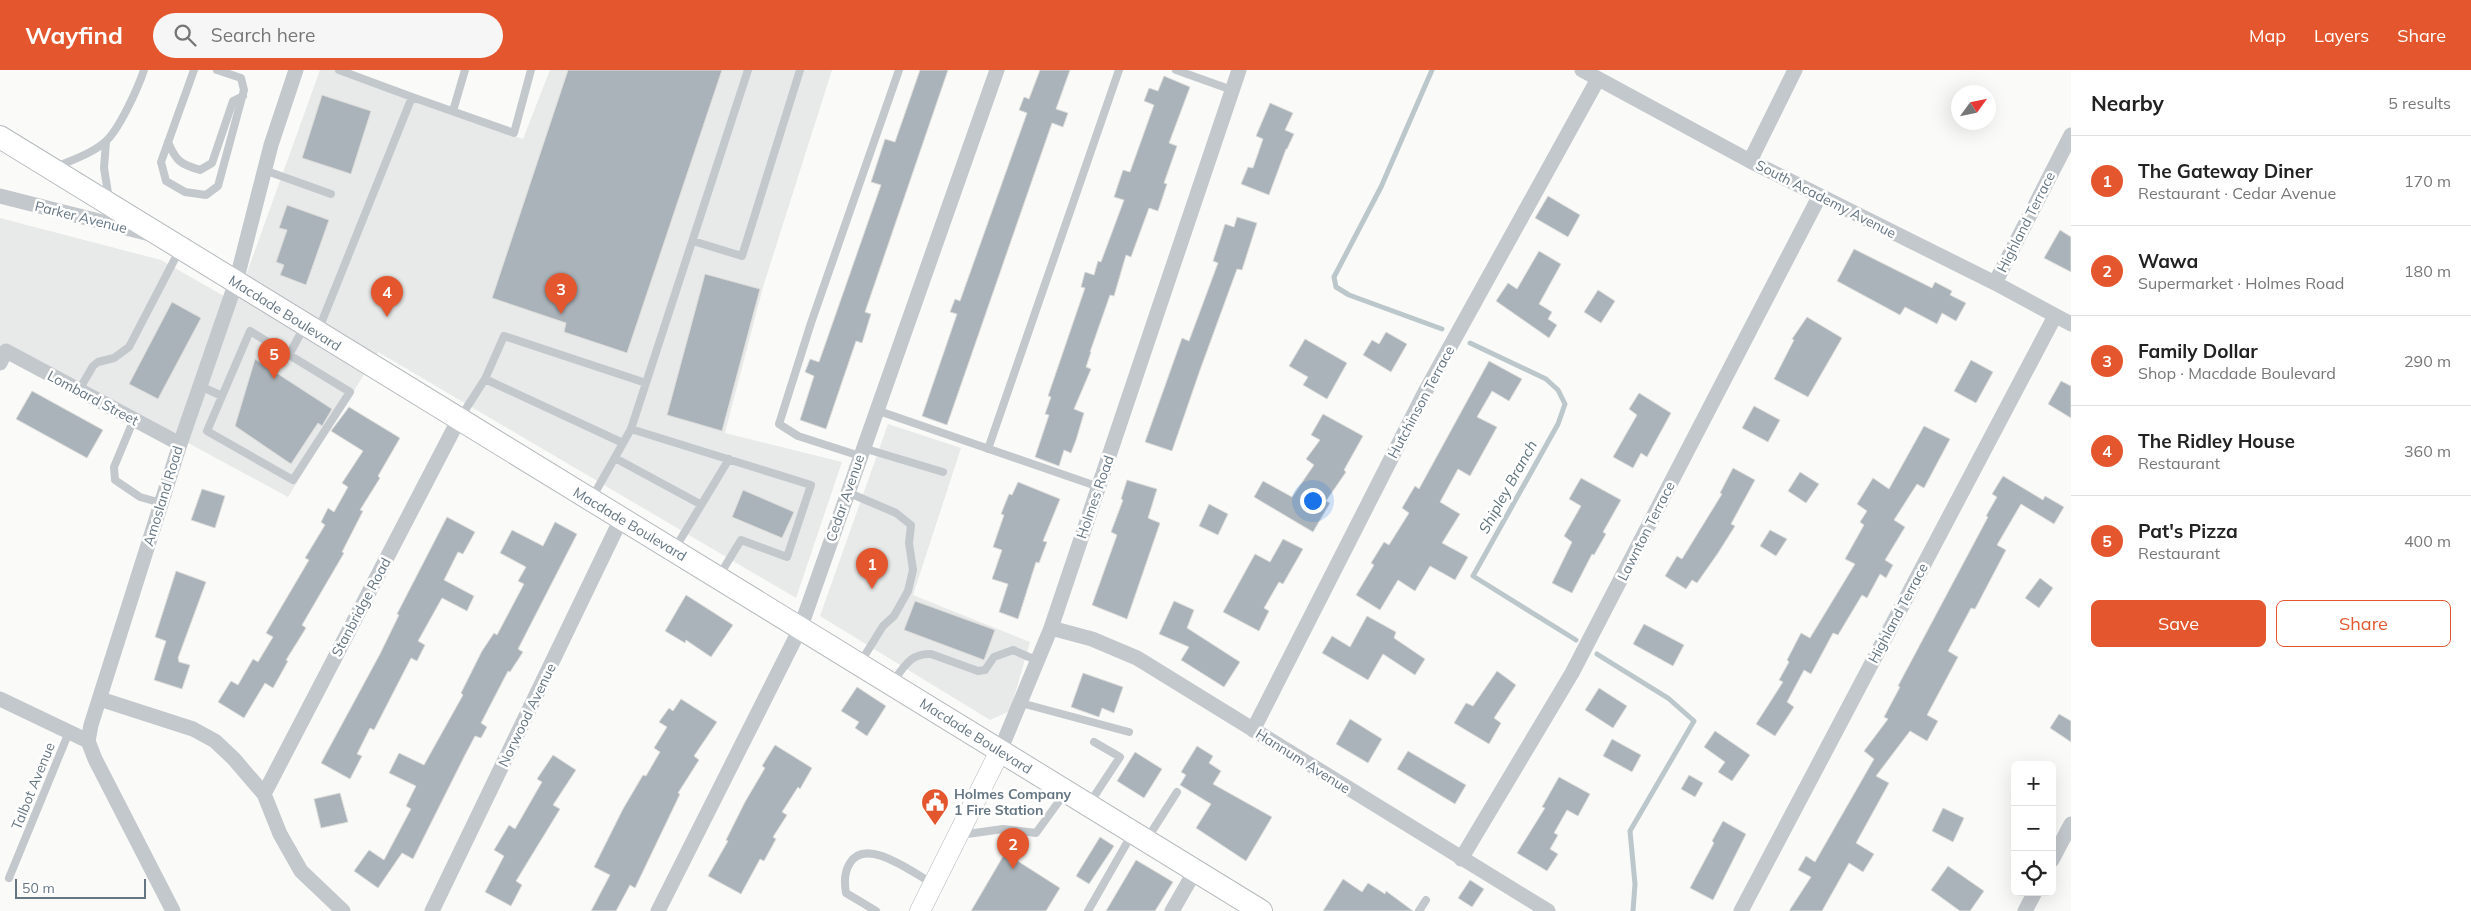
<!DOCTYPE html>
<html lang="en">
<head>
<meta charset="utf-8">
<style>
  body { margin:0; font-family:Mulish,sans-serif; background:#f6f6f6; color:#222 }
  .controls { position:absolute; right:15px; bottom:15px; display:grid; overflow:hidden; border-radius:8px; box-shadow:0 5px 20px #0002 }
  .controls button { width:45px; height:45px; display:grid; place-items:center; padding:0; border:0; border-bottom:1px solid #e0e0e0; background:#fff; color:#222; font:25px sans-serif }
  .compass { position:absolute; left:1951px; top:15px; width:45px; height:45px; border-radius:50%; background:#fff; box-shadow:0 5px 20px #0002; rotate:57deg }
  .scale { position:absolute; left:15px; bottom:12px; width:131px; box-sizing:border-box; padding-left:5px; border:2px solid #657683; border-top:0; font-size:14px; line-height:18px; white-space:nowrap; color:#657683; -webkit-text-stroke:4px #fff; paint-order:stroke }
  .you { position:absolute; left:1312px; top:430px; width:18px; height:18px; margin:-12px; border:4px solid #fff; border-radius:50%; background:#1a73e8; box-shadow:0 0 0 8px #1a73e833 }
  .badge { display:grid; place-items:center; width:32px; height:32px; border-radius:50%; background:#e4572e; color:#fff; font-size:16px; font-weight:700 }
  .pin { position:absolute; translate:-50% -41px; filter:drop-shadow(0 1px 2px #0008) }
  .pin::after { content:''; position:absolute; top:26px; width:18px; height:15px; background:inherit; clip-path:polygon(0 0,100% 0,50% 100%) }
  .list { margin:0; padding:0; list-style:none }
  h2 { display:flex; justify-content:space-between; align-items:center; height:65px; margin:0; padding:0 20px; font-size:21px }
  h2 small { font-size:16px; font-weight:400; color:#767676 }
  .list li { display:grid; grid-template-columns:32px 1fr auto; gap:15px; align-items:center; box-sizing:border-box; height:90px; padding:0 20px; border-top:1px solid #e0e0e0 }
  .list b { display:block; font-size:19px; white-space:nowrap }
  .list p { margin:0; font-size:16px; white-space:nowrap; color:#767676 }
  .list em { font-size:16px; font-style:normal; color:#767676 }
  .actions { display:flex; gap:10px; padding:15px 20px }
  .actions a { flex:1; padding:11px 0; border:1px solid #e4572e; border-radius:8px; text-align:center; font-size:18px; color:#e4572e }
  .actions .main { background:#e4572e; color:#fff }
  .icon { flex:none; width:28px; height:28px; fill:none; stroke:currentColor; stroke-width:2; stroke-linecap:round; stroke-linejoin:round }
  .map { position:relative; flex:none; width:2071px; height:841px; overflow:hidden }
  header { display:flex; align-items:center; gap:30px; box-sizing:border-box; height:70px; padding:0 25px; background:#e4572e; color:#fff }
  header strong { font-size:24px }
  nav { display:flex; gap:28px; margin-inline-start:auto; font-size:18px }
  .search { width:350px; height:45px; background:#f6f6f6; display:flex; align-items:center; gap:12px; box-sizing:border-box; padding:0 18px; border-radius:28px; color:#767676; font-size:19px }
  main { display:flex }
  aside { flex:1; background:#fff }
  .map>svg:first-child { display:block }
  .built { fill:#e8e9e9 }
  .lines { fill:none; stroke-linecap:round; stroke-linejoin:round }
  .stream { stroke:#bbc7cb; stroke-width:5 }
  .building { fill:#aab3b9; stroke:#dcdcda }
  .secondary-casing { stroke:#b3babf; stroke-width:21 }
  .primary-casing { stroke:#b5babe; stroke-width:24 }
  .lane { stroke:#c3c8cc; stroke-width:8 }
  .street { stroke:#c3c8cc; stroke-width:15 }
  .secondary { stroke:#fff; stroke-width:20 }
  .primary { stroke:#fff; stroke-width:22 }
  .labels { text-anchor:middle; stroke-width:5; stroke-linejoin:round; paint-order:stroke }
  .street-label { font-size:14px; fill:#657683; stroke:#fff }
  .poi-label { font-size:14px; font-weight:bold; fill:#657683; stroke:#fff; text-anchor:start }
  .water-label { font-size:15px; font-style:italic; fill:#60757c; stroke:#fff }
</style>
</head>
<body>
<header>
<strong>Wayfind</strong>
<div class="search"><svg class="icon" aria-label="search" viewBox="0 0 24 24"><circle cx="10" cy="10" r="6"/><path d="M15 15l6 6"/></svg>Search here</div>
<nav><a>Map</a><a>Layers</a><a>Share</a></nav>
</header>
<main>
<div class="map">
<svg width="2071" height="841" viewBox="0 0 2071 841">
  <rect width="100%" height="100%" fill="#fafaf8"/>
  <!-- built -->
  <path class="built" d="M320 0H339L523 69 550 0H832L763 217 725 363 842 392 796 528 378 282 288 427 177 367 0 276V148L161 190 236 233Z
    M888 354 961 378 913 525 1030 572 1010 641 990 650 820 546Z"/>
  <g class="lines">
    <!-- stream -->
    <path class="stream" d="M1432 0 1381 117 1334 207 1336 217 1349 225 1442 259
      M1470 273 1546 309 1558 320 1565 334 1558 354 1473 506 1576 570
      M1597 584 1668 628 1694 651 1630 761 1635 814 1633 841"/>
  </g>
  <!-- building -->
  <path class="building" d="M568 0H722L627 283 564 262 566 253 492 228Z
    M920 0H948L865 242 871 244 862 273 856 271 826 359 800 350 814 306 805 302 810 289 819 292 881 115 871 112 885 69 895 72Z
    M1040 0H1070L1056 39 1068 43 1063 57 1052 53 947 355 922 346 957 244 950 242 955 229 960 231 1027 43 1019 40 1024 27 1029 29Z
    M1164 6 1190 17 1169 73 1177 76 1164 113 1167 114 1158 141 1149 138 1131 187 1126 185 1114 226 1110 225 1090 282H1091L1086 297 1091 299 1074 339 1084 343 1076 370 1071 383 1064 380 1059 396 1035 387 1049 345 1045 344 1051 327 1048 326 1085 218 1081 217 1085 202 1094 205 1098 191 1101 192 1124 130 1114 127 1123 100 1130 102 1154 35 1144 31 1149 18 1158 21Z
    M322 25 371 41 351 104 302 88Z
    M1270 33 1293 43 1285 60 1294 64 1287 79H1286L1269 125 1241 114 1248 97 1253 98 1263 69 1256 66Z
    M1548 126 1580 145 1568 167 1535 148Z
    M287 135 329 150 306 215 280 205 284 195 276 192 287 160 279 158Z
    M1237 147 1257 153 1242 200 1237 199 1200 300 1172 381 1145 372 1182 268 1189 271 1218 193 1213 191 1225 154 1234 157Z
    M2060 160 2071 167V202L2044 188Z
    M1854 179 1932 218 1935 212 1952 221 1950 225 1966 233 1956 251 1942 243 1937 254 1905 237 1900 245 1837 211Z
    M1539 181 1561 194 1539 234 1552 242 1548 249 1557 255 1549 268 1496 231 1508 213 1517 219Z
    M705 204 760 219 722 361 667 345Z
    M1598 220 1615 231 1601 253 1584 242Z
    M172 232 201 248 158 329 129 314Z
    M1807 247 1842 268 1808 327 1774 309 1794 270 1792 269Z
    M1386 262 1407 274 1391 302 1363 285 1372 270 1379 274Z
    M1305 269 1347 293 1327 329 1303 315 1308 307 1289 296Z
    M255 289 332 339 322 356 318 353 291 394 235 356Z
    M1971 290 1993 302 1976 333 1954 321Z
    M1489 291 1522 309 1509 331 1492 321 1477 347 1497 357 1470 406 1458 399 1440 432 1460 444 1442 473 1468 487 1455 510 1430 496 1415 521 1398 510 1380 540 1356 525 1374 495 1371 493 1384 472 1389 475 1409 443 1402 438 1415 416 1419 419Z
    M2061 311 2071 316V348L2048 334Z
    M32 321 103 360 87 388 16 349Z
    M1639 323 1671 343 1647 387 1641 383 1633 398 1613 387 1637 345 1629 339Z
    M1754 336 1780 350 1768 372 1742 358Z
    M349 337 400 368 378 406 380 408 360 440 363 441 342 482 344 483 302 555 306 558 286 590 288 591 273 618 265 613 244 648 218 632 231 611 238 615 253 589 258 592 273 567 266 563 309 490 305 488 325 455 321 452 328 438 334 442 348 417 342 413 363 381 331 361Z
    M1323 344 1363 366 1344 400 1346 402 1326 431 1330 433 1313 462 1254 427 1263 411 1292 427 1314 395 1306 389 1320 370 1311 365Z
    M1924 356 1950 369 1924 418 1917 414 1894 450 1905 457 1885 490 1893 495 1886 508 1880 504 1867 528 1862 525 1838 565 1833 563 1811 604 1804 600 1787 632 1794 637 1775 666 1756 654 1783 612 1779 610 1789 592 1787 590 1801 563 1810 568 1855 494 1845 489 1864 455 1860 452 1867 441 1857 434 1873 408 1889 419Z
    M1733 398 1755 410 1731 454 1735 456 1718 483 1697 513 1692 510 1686 519 1665 506 1677 486 1682 489 1722 424 1720 423Z
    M1800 402 1819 414 1806 433 1788 421Z
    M2003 406 2043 430 2045 426 2064 437 2054 454 2021 434 1997 475 2006 480 1975 539 1971 538 1948 581 1958 587 1927 645 1938 651 1927 671 1910 661 1876 706 1889 713 1856 773 1874 784 1863 802 1849 793 1822 841H1789L1811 807 1798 800 1806 786 1815 792 1874 689 1864 681 1888 649 1884 647 1900 617 1898 616 1988 447 1986 446 1997 427 1992 424Z
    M1581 408 1621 430 1603 462 1606 464 1594 485 1592 484 1572 523 1552 513 1572 472 1564 466 1581 436 1569 429Z
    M1127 410 1157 419 1148 448 1160 453 1127 549 1092 535 1117 465 1111 462 1123 430 1121 429Z
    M1018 412 1060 429 1043 471 1047 472 1039 493 1036 492 1018 549 999 542 1008 514 992 509 1002 480 993 477 1004 445 1001 444 1009 424 1012 425Z
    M202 419 225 426 215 458 191 450Z
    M743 420 794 442 782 468 732 447Z
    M1209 434 1228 444 1218 465 1199 456Z
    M447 447 475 462 463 484 458 482 444 510 474 526 467 541 442 528 418 571 425 575 417 591 411 588 374 660 370 658 357 684 362 686 350 709 321 693 380 584 399 545 397 544Z
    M555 452 577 464 518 579 523 582 510 602 508 601 481 653 487 657 481 668 475 666 465 685 413 789 402 783 378 818 354 801 369 780 384 790 411 739 406 736 416 716 389 703 399 683 424 695 463 625 461 623 482 581 494 563 497 565 524 514 518 511 526 497 500 483 512 460 543 476Z
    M1770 460 1787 469 1776 486 1760 476Z
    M1283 469 1303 479 1283 514 1279 512 1264 538 1269 541 1259 561 1223 542 1255 484 1270 492Z
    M176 501 206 512 178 588 179 592 190 595 182 619 154 610 166 571 155 567Z
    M2040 508 2053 518 2039 538 2025 528Z
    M686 525 733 555 711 587 686 570 685 573 665 561Z
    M915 531 995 560 984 590 904 560Z
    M1174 531 1194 540 1187 558 1240 592 1224 617 1181 590 1189 577 1159 564Z
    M1367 546 1396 562 1394 568 1425 589 1415 605 1383 584 1368 610 1322 583 1332 566 1350 577Z
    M1644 554 1684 575 1673 596 1633 574Z
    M1497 601 1516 615 1494 648 1501 653 1489 674 1454 653 1466 633 1473 636Z
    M1083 603 1123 617 1114 643 1102 638 1099 647 1071 637Z
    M857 617 886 636 867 666 855 658 859 652 841 641Z
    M1599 618 1627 636 1613 658 1585 640Z
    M681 629 717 652 694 686 699 690 678 723 680 724 635 818 630 815 616 841H591L610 805 594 797 623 739 643 705 646 706 660 682 654 678 667 657 659 652 669 638 673 641Z
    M2059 644 2071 651V672L2050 658Z
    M1350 649 1382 669 1368 693 1336 674Z
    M1715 661 1750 685 1732 711 1718 702 1725 692 1704 677Z
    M1612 669 1641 685 1632 702 1603 686Z
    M775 675 812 698 800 719 798 717 782 742 787 745 773 767 776 769 764 791 760 789 741 824 708 806 728 771 726 770 745 732 765 698 762 696Z
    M1197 676 1213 686 1209 693 1221 701 1213 714 1272 747 1246 791 1196 758 1211 734 1180 715 1186 705 1181 702Z
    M1408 681 1466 715 1455 734 1397 699Z
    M1135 682 1162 699 1144 728 1117 711Z
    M553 685 576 700 553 735 560 739 516 811 522 815 511 836 485 822 504 786 494 780 509 755 515 759 542 712 537 709Z
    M1689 705 1703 713 1695 727 1681 719Z
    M1559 707 1590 724 1578 746 1567 740 1554 763 1558 765 1550 779 1558 784 1547 801 1517 783 1545 738 1542 737Z
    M340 723 348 752 321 758 314 729Z
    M1943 738 1964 748 1953 772 1932 761Z
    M1723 751 1746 764 1713 830 1690 818 1714 773 1712 771Z
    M1100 767 1114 776 1089 814 1076 806Z
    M1005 783 1060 818 1046 841H971Z
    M1136 790 1173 812 1155 841H1106Z
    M1948 796 1984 821 1970 841H1960L1931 820Z
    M1343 809 1362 822 1368 813 1385 824 1386 821 1413 841H1323Z
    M1470 810 1484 819 1472 837 1458 828Z"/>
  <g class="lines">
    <!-- secondary casing -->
    <g class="secondary-casing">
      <path id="secondary" d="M920 841 1000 681"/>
    </g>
    <!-- primary casing -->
    <g class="primary-casing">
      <path id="primary" d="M0 67 1261 841"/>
    </g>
    <!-- lane -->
    <path class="lane" d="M194 0 161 92 166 111 185 122 206 125 218 116 244 20 241 8 217 0
      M339 0 412 27
      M1176 0 1232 20
      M453 41 465 0
      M106 72 104 98 109 129
      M168 72C176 91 180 94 200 100L212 93 233 31 243 26
      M56 97C72 90 91 84 105 72 119 60 138 18 144 0
      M264 100 331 124
      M693 171 742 186 800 0
      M250 261 350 322 293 410 207 361Z
      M318 261 412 27 514 63 531 0
      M289 285 304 257
      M485 309 623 373
      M200 316 222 326
      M79 320 93 296 98 292 114 288 129 277 180 179
      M876 340 1099 417
      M460 348 485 309 504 266 646 313
      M134 349 114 397 115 410 140 427 161 433
      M631 359 811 415 787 487 741 470 719 506
      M863 378 943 402
      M988 379 1119 0
      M860 386 798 366 779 354 811 253 899 0
      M615 388 700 434
      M847 422 896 443 911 455 909 473 913 500 908 521 894 546 883 556 860 593
      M592 428 631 359 748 0
      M674 480 729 389
      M892 613C904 597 910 583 931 584L978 601 985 600 994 587 1013 580 1038 591
      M1021 633 1129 662
      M1089 734 1120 687 1094 672
      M960 765 1003 759 1036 763 1065 723
      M1147 769 1177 722
      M9 808 69 662
      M876 841 846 823C844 812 844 802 850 793 866 766 913 803 932 813
      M1088 841 1132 764
      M1419 841 1426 830"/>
    <!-- street -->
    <path class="street" d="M1582 0 1750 91 1995 213 2071 254
      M1750 91 1795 0
      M0 126 146 163
      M1995 213 2071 65
      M0 293 6 281 180 374
      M1051 558 1092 569 1137 588 1548 841
      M0 629 88 671
      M100 629 193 659 215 671 234 689 264 724 280 764 301 801 343 841
      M1253 660 1425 322 1598 9
      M1000 681 1051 558 1239 0
      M264 724 459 349
      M1461 789 1572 603 1819 127
      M2052 790 2071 754
      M173 841 95 689 88 671 91 655 180 374 236 212 271 75 296 0
      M432 841 621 449
      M658 841 800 559 997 0
      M1172 841 1195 801
      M1741 841 2055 246
      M2025 841 2035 822"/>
    <!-- secondary -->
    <use href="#secondary" class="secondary"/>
    <!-- primary -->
    <use href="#primary" class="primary"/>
  </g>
  <!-- icons -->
  <defs>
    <g id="civic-pin" transform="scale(1.4375)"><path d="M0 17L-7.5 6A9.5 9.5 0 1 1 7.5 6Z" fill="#e4572e" stroke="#fff"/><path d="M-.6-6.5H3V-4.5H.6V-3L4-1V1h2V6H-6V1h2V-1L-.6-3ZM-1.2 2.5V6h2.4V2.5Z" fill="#fff"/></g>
  </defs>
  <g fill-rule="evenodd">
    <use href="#civic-pin" x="935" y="732"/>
  </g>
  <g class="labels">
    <!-- street labels -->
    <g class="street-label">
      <text transform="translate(1826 129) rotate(27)" y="5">South Academy Avenue</text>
      <text transform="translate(81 147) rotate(14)" y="5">Parker Avenue</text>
      <text transform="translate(2026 152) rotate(-63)" y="5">Highland Terrace</text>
      <text transform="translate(285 243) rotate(32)" y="5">Macdade Boulevard</text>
      <text transform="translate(93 328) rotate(28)" y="5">Lombard Street</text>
      <text transform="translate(1421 332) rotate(-62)" y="5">Hutchinson Terrace</text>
      <text transform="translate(163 426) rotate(-73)" y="5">Amosland Road</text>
      <text transform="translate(1095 427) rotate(-71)" y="5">Holmes Road</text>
      <text transform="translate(845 428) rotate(-71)" y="5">Cedar Avenue</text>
      <text transform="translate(630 454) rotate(31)" y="5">Macdade Boulevard</text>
      <text transform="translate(1646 461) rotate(-63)" y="5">Lawnton Terrace</text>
      <text transform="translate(361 537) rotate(-62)" y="5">Stanbridge Road</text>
      <text transform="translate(1898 543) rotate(-62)" y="5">Highland Terrace</text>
      <text transform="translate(527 645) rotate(-64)" y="5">Norwood Avenue</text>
      <text transform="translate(976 666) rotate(32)" y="5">Macdade Boulevard</text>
      <text transform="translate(1303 691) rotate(32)" y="5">Hannum Avenue</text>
      <text transform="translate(33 716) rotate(-68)" y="5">Talbot Avenue</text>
    </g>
    <!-- poi labels -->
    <g class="poi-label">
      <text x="954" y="729">Holmes Company<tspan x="954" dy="16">1 Fire Station</tspan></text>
    </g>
    <!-- water labels -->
    <g class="water-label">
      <text transform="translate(1508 417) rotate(-61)" y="5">Shipley Branch</text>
    </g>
  </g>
</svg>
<div class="controls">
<button>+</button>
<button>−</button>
<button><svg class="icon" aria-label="locate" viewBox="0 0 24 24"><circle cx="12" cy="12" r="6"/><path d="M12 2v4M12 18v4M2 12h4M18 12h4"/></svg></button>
</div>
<svg class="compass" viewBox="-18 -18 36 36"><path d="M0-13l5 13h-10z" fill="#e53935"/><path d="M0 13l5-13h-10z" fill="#767676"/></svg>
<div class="scale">50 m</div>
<div class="you"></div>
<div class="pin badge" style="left:872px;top:519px">1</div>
<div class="pin badge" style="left:1013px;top:799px">2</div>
<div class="pin badge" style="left:561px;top:244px">3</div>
<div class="pin badge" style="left:387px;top:247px">4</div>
<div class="pin badge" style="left:274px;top:309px">5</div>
</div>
<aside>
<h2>Nearby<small>5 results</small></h2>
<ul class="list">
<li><span class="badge">1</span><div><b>The Gateway Diner</b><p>Restaurant · Cedar Avenue</p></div><em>170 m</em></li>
<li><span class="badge">2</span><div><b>Wawa</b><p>Supermarket · Holmes Road</p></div><em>180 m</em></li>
<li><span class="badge">3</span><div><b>Family Dollar</b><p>Shop · Macdade Boulevard</p></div><em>290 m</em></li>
<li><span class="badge">4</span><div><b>The Ridley House</b><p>Restaurant</p></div><em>360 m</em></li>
<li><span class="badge">5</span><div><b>Pat's Pizza</b><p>Restaurant</p></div><em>400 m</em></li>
</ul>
<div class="actions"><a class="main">Save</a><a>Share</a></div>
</aside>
</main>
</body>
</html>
